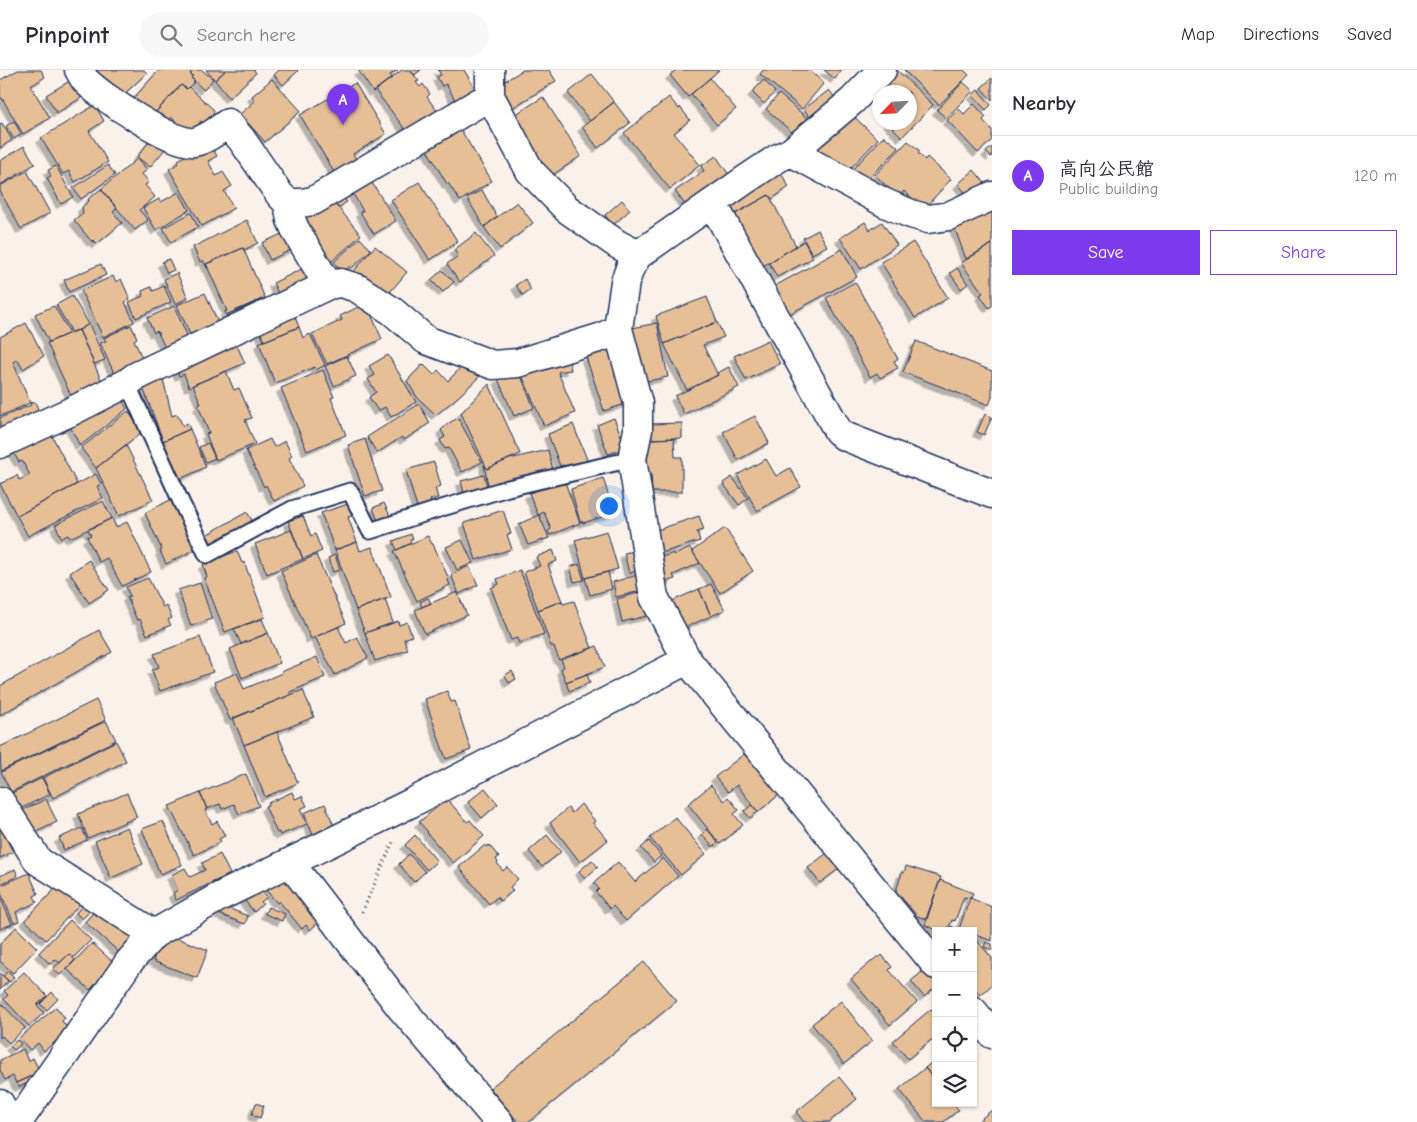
<!DOCTYPE html>
<html lang="en">
<head>
<meta charset="utf-8">
<style>
  body { margin:0; font-family:"Comic Neue","Klee One",sans-serif; background:#f7f7f7; color:#2b2b33 }
  .controls { position:absolute; right:15px; bottom:15px; display:grid; overflow:hidden; border-radius:0px; box-shadow:0 1px 4px #0004 }
  .controls button { width:45px; height:45px; display:grid; place-items:center; padding:0; border:0; border-bottom:1px solid #e1e1e2; background:#fff; color:#2b2b33; font:25px sans-serif }
  .compass { position:absolute; left:872px; top:15px; width:45px; height:45px; border-radius:50%; background:#fff; box-shadow:0 1px 4px #0004; rotate:245deg }
  .you { position:absolute; left:608px; top:435px; width:18px; height:18px; margin:-12px; border:4px solid #fff; border-radius:50%; background:#1a73e8; box-shadow:0 0 0 8px #1a73e833 }
  .badge { display:grid; place-items:center; width:32px; height:32px; border-radius:50%; background:#7c3aed; color:#fff; font-size:16px; font-weight:700 }
  .pin { position:absolute; translate:-50% -41px; filter:drop-shadow(0 1px 2px #0008) }
  .pin::after { content:''; position:absolute; top:26px; width:18px; height:15px; background:inherit; clip-path:polygon(0 0,100% 0,50% 100%) }
  .list { margin:0; padding:0; list-style:none }
  h2 { display:flex; justify-content:space-between; align-items:center; height:65px; margin:0; padding:0 20px; font-size:21px }
  h2 small { font-size:16px; font-weight:400; color:#7c7c81 }
  .list li { display:grid; grid-template-columns:32px 1fr auto; gap:15px; align-items:center; box-sizing:border-box; height:80px; padding:0 20px; border-top:1px solid #e1e1e2 }
  .list b { display:block; font-size:19px; white-space:nowrap }
  .list p { margin:0; font-size:16px; white-space:nowrap; color:#7c7c81 }
  .list em { font-size:16px; font-style:normal; color:#7c7c81 }
  .actions { display:flex; gap:10px; padding:15px 20px }
  .actions a { flex:1; padding:11px 0; border:1px solid #7c3aed; border-radius:0px; text-align:center; font-size:18px; color:#7c3aed }
  .actions .main { background:#7c3aed; color:#fff }
  .icon { flex:none; width:28px; height:28px; fill:none; stroke:currentColor; stroke-width:2; stroke-linecap:round; stroke-linejoin:round }
  .map { position:relative; flex:none; width:992px; height:1052px; overflow:hidden }
  header { display:flex; align-items:center; gap:30px; box-sizing:border-box; height:70px; padding:0 25px; background:#fff; border-bottom:1px solid #e1e1e2 }
  header strong { font-size:24px }
  nav { display:flex; gap:28px; margin-inline-start:auto; font-size:18px }
  .search { width:350px; height:45px; background:#f7f7f7; display:flex; align-items:center; gap:12px; box-sizing:border-box; padding:0 18px; border-radius:28px; color:#7c7c81; font-size:19px }
  main { display:flex }
  aside { flex:1; background:#fff }
  .map>svg:first-child { display:block }
  .building { fill:#e6bf97; stroke:#1b2f5e; filter:url(#shadow) }
  .lines { fill:none; stroke-linecap:round; stroke-linejoin:round }
  .lane-casing { stroke:#1b2f5e; stroke-width:19 }
  .street-casing { stroke:#1b2f5e; stroke-width:31 }
  .path { stroke:#1b2f5e; stroke-width:3; stroke-dasharray:1 4; stroke-linecap:butt }
  .lane { stroke:#fff; stroke-width:15 }
  .street { stroke:#fff; stroke-width:28 }
</style>
</head>
<body>
<header>
<strong>Pinpoint</strong>
<div class="search"><svg class="icon" aria-label="search" viewBox="0 0 24 24"><circle cx="10" cy="10" r="6"/><path d="M15 15l6 6"/></svg>Search here</div>
<nav><a>Map</a><a>Directions</a><a>Saved</a></nav>
</header>
<main>
<div class="map">
<svg width="992" height="1052" viewBox="0 0 992 1052">
  <defs>
    <filter id="shadow"><feDropShadow dx="-4.5" dy="4.5" stdDeviation="0" flood-color="#0004"/></filter>
  </defs>
  <rect width="100%" height="100%" fill="#faf2ea"/>
  <filter id="ink" filterUnits="userSpaceOnUse"><feTurbulence type="fractalNoise" baseFrequency=".02" numOctaves="2"/><feDisplacementMap in="SourceGraphic" scale="10" xChannelSelector="R" yChannelSelector="G"/><feConvolveMatrix kernelMatrix="1 2 1 2 8 2 1 2 1" color-interpolation-filters="sRGB"/></filter>
  <g filter="url(#ink)">
    <!-- building -->
    <path class="building" d="M18 0H41L45 7 31 16 50 48 23 64 2 28H0V10Z
      M96 0H144L147 3 121 27Z
      M159 0H193L190 4 193 6 191 8 195 11 187 19 181 15 154 44 133 29Z
      M193 0H202L213 9 204 20 191 8 193 6 190 4Z
      M206 0H226L215 10Z
      M226 0H254L256 3 229 28 215 10Z
      M279 0H297L298 1 283 15 274 5Z
      M358 0H398L390 5 392 8 373 22Z
      M402 0H410L419 11 416 12 420 17 423 14 430 24 427 27 437 41 408 63 375 20Z
      M410 0H421L414 5Z
      M438 0H464L477 22 457 33 446 14 442 16 437 7 441 5Z
      M523 0H549L556 11 512 38 501 19 500 14Z
      M676 0H719L688 27 670 5Z
      M763 0H809L824 13 802 39 760 4Z
      M824 0H842L835 9Z
      M893 0H897L933 35 902 67 887 52H909V22H881L876 18Z
      M904 0H964L969 5 939 35Z
      M592 4 614 32 590 51 568 23Z
      M710 8 736 39 717 55 691 24Z
      M992 8V30L981 18Z
      M73 9 84 26 57 43 46 25Z
      M272 9 301 41 265 72 240 44 255 31 252 26Z
      M764 10 775 22 764 34 752 22Z
      M963 12 973 21 946 48 937 40Z
      M355 13 386 64 353 84 356 89 334 102 300 45Z
      M181 15 187 19 189 17 214 40V42L203 54 201 51 192 62 186 61 171 47 165 52 154 44Z
      M829 20 840 34 813 52 804 39Z
      M978 20 991 35 986 40 972 25Z
      M779 24 809 50 795 65 766 39Z
      M543 27 581 86 551 106 513 46Z
      M669 27 679 39 680 37 690 50 674 63 700 95 670 119 624 63Z
      M614 32 630 53 598 78 582 57Z
      M974 34 986 47 983 50 992 60V70L978 83 947 50 959 39 964 44Z
      M95 35 104 51 89 61 108 92 75 112 69 101 63 104 41 68Z
      M852 45 878 69 849 100 841 92 837 97 811 73Z
      M14 51 21 64 14 69 6 56Z
      M2 53 12 70 0 78V54Z
      M459 57 492 111 460 131 448 113 447 114 426 78Z
      M884 66 899 78 864 113 851 101Z
      M152 68 166 78 150 97 137 87Z
      M908 71 920 81 918 83 925 90 927 87 951 109 924 139 904 121 898 127 875 105Z
      M24 76 35 94 0 115V91Z
      M992 77V85L991 87 986 82Z
      M212 78 217 86 208 91 216 106 223 102 232 116 224 121 234 138 202 156 169 99 179 93 178 90 190 83Z
      M716 86 732 109 688 139 675 121 704 101 701 96Z
      M138 88 147 100 142 104 149 112 145 115 155 127 139 140 148 150 135 160 101 119Z
      M108 95 115 105 81 129 73 118Z
      M56 96 73 127 61 134 47 108 51 106 48 100Z
      M778 98 789 117 772 129 769 125 735 144 728 130Z
      M974 100 985 113 969 127 958 114Z
      M27 101 50 143 21 159 0 121V116Z
      M371 111 396 151 374 164 360 142 363 141 352 122Z
      M419 112 458 172 430 190 391 130Z
      M101 119 117 138 113 142 122 153 97 174 93 170 92 172 74 150 83 143 82 137 89 131 88 129Z
      M482 120 497 147 484 157 467 128Z
      M179 122 189 140 156 160 143 138 159 129 161 132Z
      M342 124 347 132 338 138 332 130Z
      M769 125 796 176 763 196 735 144Z
      M332 130 361 165 331 192 300 147Z
      M622 130 630 140 613 155 605 145Z
      M517 132 533 153 500 179 484 157Z
      M992 137V174L966 189 952 151Z
      M191 143 198 157 171 172 163 158Z
      M247 150 258 173 244 180 243 178 206 194 208 198H207L203 190 200 192 193 177Z
      M865 152 870 160 882 152 897 175 861 199 840 168Z
      M818 160 827 176 812 184 803 168Z
      M288 161 297 177 270 190 262 173Z
      M476 163 494 186 460 212 447 194 458 186 454 180Z
      M360 168 371 180 352 198 350 196 343 203 334 192Z
      M804 171 813 188 777 207 769 193Z
      M913 172 948 228 915 248 881 192Z
      M992 174V236L989 238 980 225 983 223 961 193Z
      M375 176 407 202 386 227 354 201Z
      M243 178 265 228 226 245 225 241H227L206 194Z
      M842 179 857 207 786 246 771 218Z
      M169 189 174 200 167 203 162 192Z
      M101 194 106 205 69 222 64 210Z
      M304 198 310 211 280 227 273 213Z
      M957 198 968 214 961 219 950 203Z
      M442 200 454 212 443 222 431 210Z
      M177 203 188 228 175 234 164 209Z
      M113 206 116 212 121 209 130 229 125 232 134 252 103 267 81 221Z
      M525 209 531 220 522 225 516 215Z
      M855 212 898 289 894 291 898 298 880 308 877 303 870 307 826 228Z
      M164 216 171 232 136 248 129 232 143 226 142 221 151 217 153 221Z
      M205 223 221 259 193 271 177 235Z
      M72 226 89 254 79 260 72 262 56 235Z
      M707 227 717 252 664 274 656 246Z
      M262 229 265 239 231 254 226 245Z
      M364 234 367 235 382 269 327 294 312 264 342 250 340 246Z
      M54 236 70 263 49 272 35 244Z
      M174 236 190 272 167 282 157 261 154 263 147 248Z
      M295 247 299 257 264 271 260 261Z
      M717 252 724 267 703 275 718 305 687 320 664 274Z
      M26 253 44 286 23 299 17 289 13 292 30 333 0 346V267Z
      M657 253 668 307 643 312 632 258Z
      M89 254 105 290 94 294 79 260Z
      M131 255 137 268 134 270 144 292 115 305 100 273 106 271 104 268Z
      M299 257 303 268 310 264 325 295 316 300 315 297 275 313 259 273Z
      M79 260 103 314 72 328 47 273 72 262Z
      M768 270 780 294 746 310 734 286Z
      M235 271 245 293 189 317 184 304 179 306 176 297Z
      M916 271 992 301V327L989 335 903 302Z
      M612 279 628 333 604 341 586 287Z
      M388 285 416 332 391 347 385 337 378 341 369 327 376 322 368 309 375 305 369 296Z
      M347 286 356 306 334 316 325 296Z
      M568 286 571 300 558 302 575 343 544 356 521 303Z
      M468 290 482 304 458 327 436 345 417 327 407 311 423 294 434 305 438 300 448 311Z
      M729 297 739 317 684 344 675 326 718 305 717 303Z
      M323 300 334 327 331 328 346 365 307 381 281 318Z
      M226 301 234 320 239 318 252 348 245 350 255 374 216 390 206 364 209 363 198 335 201 334 193 315Z
      M519 301 534 338 514 346 498 309Z
      M163 309 172 346 177 344 183 356 187 353 190 359 163 371 142 315Z
      M489 314 520 384 487 399 461 343Z
      M119 324 127 339 80 376 67 350Z
      M35 332 41 346 0 364V348L31 335 30 333Z
      M419 334 430 353 404 370 402 367 377 383 367 367Z
      M128 341 142 362 96 398 81 378Z
      M985 344 992 347 984 365 977 362Z
      M755 346 769 373 738 390 723 362Z
      M458 348 482 392 462 402 449 378 445 379 440 370 445 367 441 360 449 353Z
      M614 348 626 378 608 384 597 355Z
      M682 353V368L651 369V354Z
      M573 354 588 392 566 398 564 395 560 396 548 364Z
      M190 359 206 397 180 409 163 371Z
      M50 362 77 414 17 446 0 414 17 405 19 410 30 405 22 391 19 392 13 382Z
      M674 368 675 387H682V422H652L651 402H647L648 369Z
      M270 369 274 377 285 371 292 386 289 388 303 416 274 431 266 415 264 417 246 380Z
      M365 369 382 421 365 426 348 375Z
      M208 373 215 388 206 392 199 377Z
      M126 375 153 430 119 446 96 398Z
      M548 380 553 400 488 415 484 395 487 399 509 389Z
      M766 389 776 406 790 398 801 417 757 441 737 405Z
      M434 392 441 416 435 418 438 428 430 430 431 434 417 438 406 400Z
      M96 404 101 414 97 416 103 428 28 466 17 446Z
      M484 405 487 416 464 423 461 411Z
      M732 407 748 428 739 435 723 413Z
      M603 408 614 443 583 453 582 451 580 452 571 419Z
      M565 412 580 453 550 465 548 461 551 459 544 442 538 445 529 423Z
      M172 429 196 479 166 494 160 481 162 480 145 443Z
      M103 431 112 448 70 468 68 465 62 468 55 455Z
      M384 433 390 446 378 451 373 438Z
      M348 434 352 446 348 447 357 472 335 480 321 443Z
      M503 440 511 464 507 465 512 479 476 490 464 453Z
      M247 442 253 452 212 474 206 465Z
      M539 445 549 468 528 475 519 454Z
      M303 446 311 466 315 464 322 481 303 489 288 451Z
      M699 446 704 460 697 462 700 471 658 484 651 462Z
      M112 448 116 457 127 452 151 502 122 516 107 488 99 492 87 467 91 465 88 460Z
      M725 458 753 501 720 523 692 481Z
      M291 460 303 489 267 504 255 474Z
      M607 461 618 499 585 508 575 470Z
      M411 464 413 469 410 470 411 473 397 480 393 471Z
      M428 466 432 474H433L449 509 448 510 450 515 417 531 394 481Z
      M462 470 473 493 457 500 446 477Z
      M357 472 360 481 372 477 391 527 356 540 335 480Z
      M690 478 700 493 673 505 675 509 665 512 658 488 674 483V485Z
      M553 480 557 491 548 495 562 531 538 540 524 502 540 496 536 487Z
      M237 481 242 493 244 492 265 547 225 562 204 508 207 507 203 494Z
      M635 481 640 500 629 503 624 483Z
      M316 485 346 553 311 569 281 501Z
      M335 485 340 500 333 502 328 488Z
      M89 490 109 520 89 533 70 503Z
      M579 494 584 510 574 512 570 497Z
      M469 496 478 515 459 524 451 505Z
      M520 500 544 564 519 573 517 568 511 570 491 518 499 514 497 509Z
      M608 502 612 519 590 525 585 508Z
      M641 504 645 520 616 527 613 512Z
      M148 508 163 537 166 535 172 548 168 550 171 555 147 565 140 549 137 550 127 527 130 526 126 517Z
      M200 513 212 549 191 556 178 520Z
      M711 514 725 540 711 546 699 519Z
      M699 519 711 546 686 557 684 553 679 555 670 532Z
      M645 521 651 545 622 552 617 529Z
      M457 522 467 545 425 564 415 540Z
      M428 528 431 533 422 537 420 532Z
      M385 529 393 553 365 563 356 540Z
      M562 531 563 534 574 531 592 578 559 590 554 576H551L538 540Z
      M262 549 268 563 241 574 234 559Z
      M398 551 399 555 407 552 412 566 404 569 408 580 375 591 365 563Z
      M338 557 346 573 357 567 368 588 335 605 315 567Z
      M99 560 112 582 0 645V616Z
      M268 563 280 593 242 608 230 579Z
      M200 567 213 602 160 621 152 600 159 597 154 584Z
      M597 576 605 597 566 612 561 599 564 597 561 589Z
      M317 587 325 607 290 622V625L230 650 214 612 237 603 244 619 282 603 281 602Z
      M512 601 516 609 509 613 505 605Z
      M587 604 590 613 569 621 566 612Z
      M303 620 314 647 244 675 233 648Z
      M447 621 451 632 455 631 471 680 446 689 425 629Z
      M96 630 106 650 1 701 0 677Z
      M106 651 116 670 11 722 1 702Z
      M277 662 298 713 265 727 244 675Z
      M116 671 126 691 53 728 43 708Z
      M744 684 750 691 753 688 781 723 758 742 737 715 728 722 715 707Z
      M246 704 259 736 239 744 234 734 222 739 220 734 207 739 200 723Z
      M42 708 50 724 18 740 10 724Z
      M711 715 724 731 728 727 739 740 734 744 743 755 720 774 688 734Z
      M485 718 498 734 482 748 468 732Z
      M292 722 295 729 302 726 307 736 300 739 307 754 280 765 279 762 277 763 265 736 268 735V733Z
      M127 723 137 747 88 768 78 744Z
      M200 723 207 739 205 740 212 754 217 751 225 766 219 769 221 772 194 785 169 736Z
      M46 729 57 752 32 764 21 741Z
      M447 729 467 752 470 750 484 766 453 793 427 763 428 762 419 752Z
      M325 734 334 756 313 765 304 743Z
      M581 734 595 751 593 753 608 770 580 792 550 753 568 738 572 743Z
      M752 735 758 742 750 748 744 741Z
      M675 747 706 784 681 805 650 768Z
      M163 751 182 795 160 804 142 759Z
      M0 755 13 782 0 788Z
      M127 757 143 794 111 808 95 771Z
      M82 758 87 770 64 780 59 768Z
      M707 759 718 772 713 777 702 764Z
      M415 765 437 791 427 800 405 775Z
      M547 765 561 782 542 797 529 781Z
      M649 771 661 786 654 792 641 778Z
      M485 775 486 777 489 775 499 787 496 789 498 792 497 793 503 801 507 797 518 809 510 817 513 821 500 831 497 827 489 834 459 797Z
      M828 782 840 798 820 813 808 798Z
      M220 784 230 804 176 830 173 823 178 820 171 805 185 798 190 807 205 800 202 793Z
      M409 784 425 802 414 812 399 794Z
      M663 788 678 806 626 851 613 836 610 839 596 822 599 819 594 813 618 792 635 812Z
      M592 790 598 797 585 808 579 801Z
      M906 796 941 807 926 849 917 846 896 821 902 802 904 803Z
      M15 799 18 806 0 814V806Z
      M29 803 38 824 34 826 37 832 16 842 19 851 14 853 0 821V816Z
      M294 806 321 850 310 860 306 855 302 859 279 831 277 833 261 814Z
      M940 810 973 823 971 828 964 827 955 851 952 850 947 861H939L925 855Z
      M257 815 267 827 261 832 263 834 254 842 241 826Z
      M58 816 82 832 46 870 25 850Z
      M0 827 12 854 0 859Z
      M970 828 992 837V871L973 864V861H964L959 859Z
      M88 829 95 836 82 849 76 843Z
      M215 833 248 846 245 854 208 840Z
      M99 836 133 867 120 883 85 852Z
      M268 837 285 844 282 851 265 844Z
      M70 850 91 870 73 888 69 884 60 893 55 889 50 894 39 883Z
      M951 856 961 861H949Z
      M16 857 37 878 13 903 0 891V874Z
      M166 864 208 880 197 908 153 891 158 877 161 878Z
      M973 866 992 888V915L980 925 973 916Z
      M986 872 992 874V880L984 877Z
      M92 873 114 893 90 920 67 899Z
      M69 884 75 890 60 905 53 899Z
      M882 885 892 897 889 900 917 932 890 955 851 909 878 886 879 888Z
      M644 892 677 931 529 1052H518L490 1018Z
      M928 897 936 907V917L924 927 911 911Z
      M8 901 14 907 10 912 3 906Z
      M24 902 47 926 37 935 44 943 29 956 4 929 8 925 4 921Z
      M0 903 8 911 0 920Z
      M52 922 58 929 47 940 40 934Z
      M841 931 872 971 844 994 812 954Z
      M0 932 25 958 9 973 2 966 0 968Z
      M56 937 65 948 62 951 69 960 44 981 38 973 30 980 19 968Z
      M931 939 936 944V966L908 989 893 971Z
      M17 970 21 974 14 980 10 976Z
      M23 979 28 991 33 988 40 1002 16 1013 13 1006 5 1010 0 1000V990Z
      M936 989V1011H935L925 998Z
      M925 998 936 1012V1033H953L959 1040 943 1052H926L899 1019Z
      M35 1004 37 1009 19 1017 16 1013Z
      M839 1007 857 1029 829 1052H804L796 1042Z
      M256 1033 264 1036 260 1048 252 1045Z
      M992 1040V1052H977Z"/>
    <g class="lines">
      <!-- lane casing -->
      <g class="lane-casing">
        <path id="lane" d="M127 313 182 434 207 485 292 439 350 421 370 461 442 438 508 418 632 389"/>
      </g>
      <!-- street casing -->
      <g class="street-casing">
        <path id="street" d="M79 0C81 3 83 7 85 10 98 25 175 76 194 72 206 70 218 60 228 53L242 70 280 125 288 133 291 150 296 161 328 215
          M882 0 852 31 791 82 778 88 745 110 638 185 630 198 625 212 618 259 638 333V360L632 389 654 527 687 590 936 895
          M490 26 530 101 567 139 617 174 638 185
          M791 82 885 133 911 144 928 149 949 146 992 126
          M288 133H301L313 131 490 26V0
          M713 134 838 361 844 366 992 424
          M0 374 70 342 127 313 135 307 328 215 341 213 357 218 392 241 426 270 493 295 518 293 602 267 618 259
          M0 731 38 791 154 864
          M290 793 402 939 499 1052
          M973 941 992 964
          M0 1034 9 1052
          M18 1052 129 892 154 864 219 827 411 733 687 590"/>
      </g>
      <!-- path -->
      <path class="path" d="M362 842 393 772"/>
      <!-- lane -->
      <use href="#lane" class="lane"/>
      <!-- street -->
      <use href="#street" class="street"/>
    </g>
  </g>
</svg>
<div class="controls">
<button>+</button>
<button>−</button>
<button><svg class="icon" aria-label="locate" viewBox="0 0 24 24"><circle cx="12" cy="12" r="6"/><path d="M12 2v4M12 18v4M2 12h4M18 12h4"/></svg></button>
<button><svg class="icon" aria-label="layers" viewBox="0 0 24 24"><path d="M12 4l9 5-9 5-9-5zM3 14l9 5 9-5"/></svg></button>
</div>
<svg class="compass" viewBox="-18 -18 36 36"><path d="M0-13l5 13h-10z" fill="#e53935"/><path d="M0 13l5-13h-10z" fill="#7c7c81"/></svg>
<div class="you"></div>
<div class="pin badge" style="left:343px;top:55px">A</div>
</div>
<aside>
<h2>Nearby<small></small></h2>
<ul class="list">
<li><span class="badge">A</span><div><b>高向公民館</b><p>Public building</p></div><em>120 m</em></li>
</ul>
<div class="actions"><a class="main">Save</a><a>Share</a></div>
</aside>
</main>
</body>
</html>
